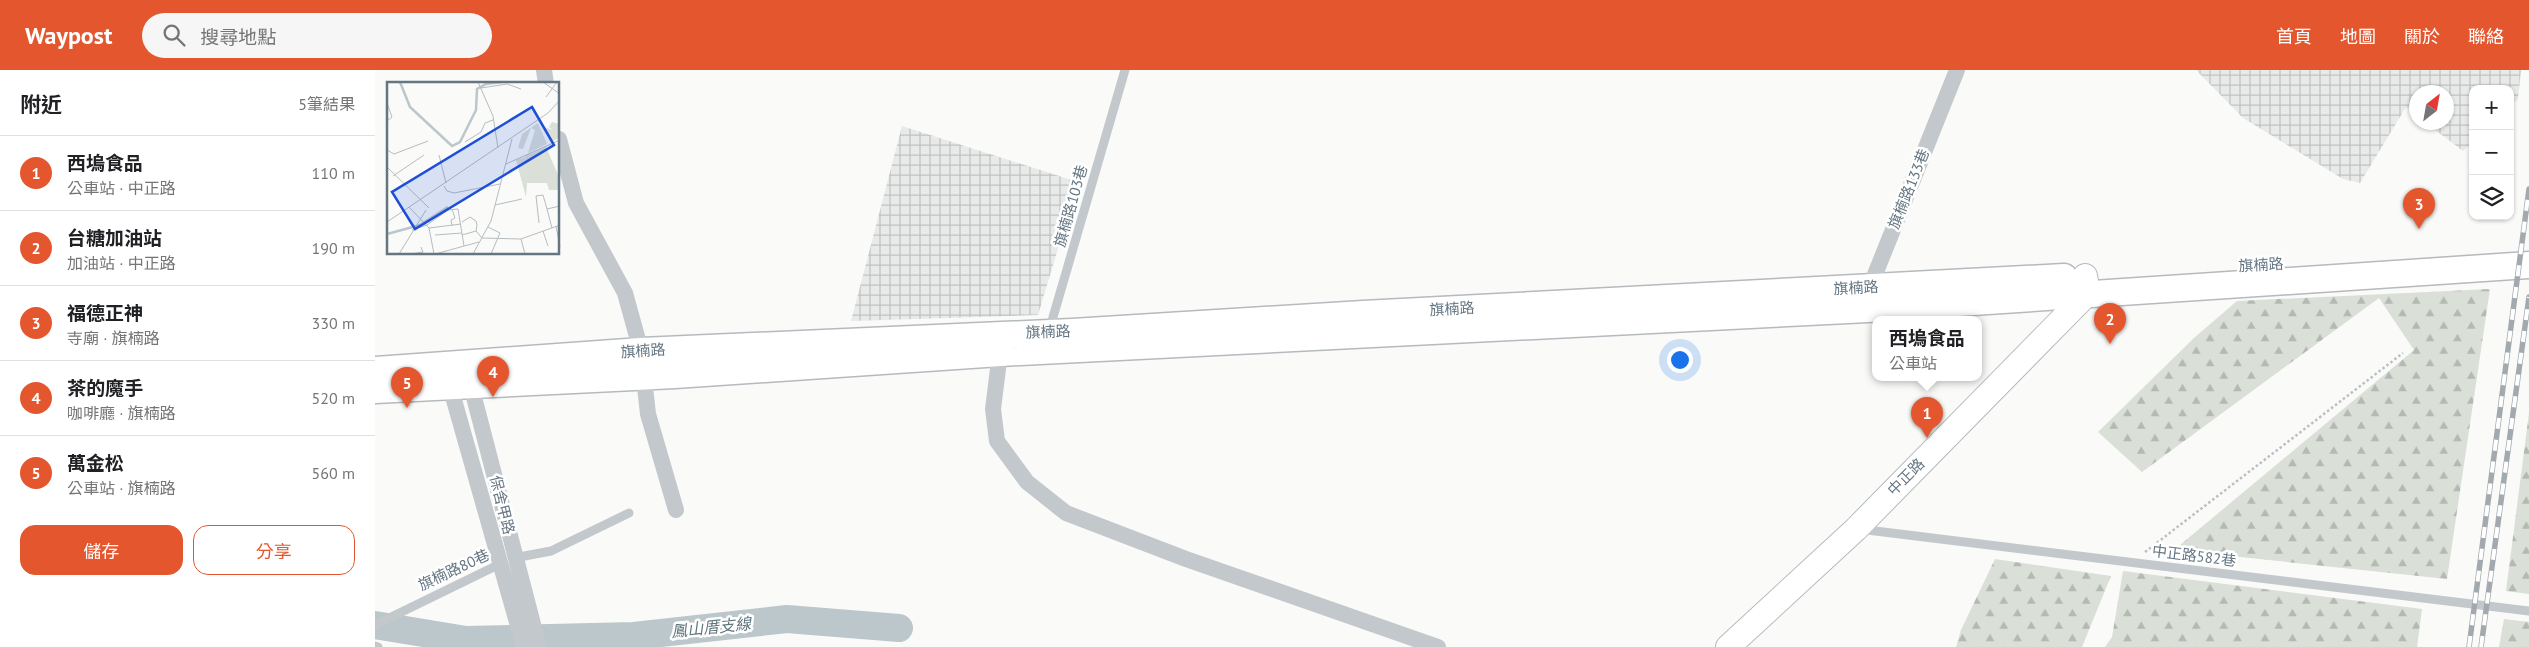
<!DOCTYPE html>
<html lang="zh-TW">
<head>
<meta charset="utf-8">
<style>
  body { margin:0; font-family:"PT Sans","Noto Sans TC",sans-serif; background:#f6f6f6; color:#202124 }
  .controls { position:absolute; right:15px; top:15px; display:grid; overflow:hidden; border-radius:10px; box-shadow:0 1px 4px #0004 }
  .controls button { width:45px; height:45px; display:grid; place-items:center; padding:0; border:0; border-bottom:1px solid #e0e0e0; background:#fff; color:#202124; font:25px sans-serif }
  .compass { position:absolute; left:2034px; top:15px; width:45px; height:45px; border-radius:50%; background:#fff; box-shadow:0 1px 4px #0004; rotate:31deg }
  .you { position:absolute; left:1304px; top:289px; width:18px; height:18px; margin:-12px; border:4px solid #fff; border-radius:50%; background:#1a73e8; box-shadow:0 0 0 8px #1a73e833 }
  .badge { display:grid; place-items:center; width:32px; height:32px; border-radius:50%; background:#e4572e; color:#fff; font-size:16px; font-weight:700 }
  .pin { position:absolute; translate:-50% -41px; filter:drop-shadow(0 1px 2px #0008) }
  .pin::after { content:''; position:absolute; top:26px; width:18px; height:15px; background:inherit; clip-path:polygon(0 0,100% 0,50% 100%) }
  .popup { position:absolute; left:1497px; top:246px; width:110px; height:65px; box-sizing:border-box; display:grid; place-content:center; border-radius:10px; background:#fff; filter:drop-shadow(0 1px 4px #0005); font-size:16px; white-space:nowrap; color:#757577 }
  .popup b { font-size:19px; color:#202124 }
  .popup::after { content:''; position:absolute; left:50%; top:100%; margin-left:-10px; border:10px solid transparent; border-top-color:#fff }
  .list { margin:0; padding:0; list-style:none }
  h2 { display:flex; justify-content:space-between; align-items:center; height:65px; margin:0; padding:0 20px; font-size:21px }
  h2 small { font-size:16px; font-weight:400; color:#757577 }
  .list li { display:grid; grid-template-columns:32px 1fr auto; gap:15px; align-items:center; box-sizing:border-box; height:75px; padding:0 20px; border-top:1px solid #e0e0e0 }
  .list b { display:block; font-size:19px; white-space:nowrap }
  .list p { margin:0; font-size:16px; white-space:nowrap; color:#757577 }
  .list em { font-size:16px; font-style:normal; color:#757577 }
  .actions { display:flex; gap:10px; padding:15px 20px }
  .actions a { flex:1; padding:11px 0; border:1px solid #e4572e; border-radius:15px; text-align:center; font-size:18px; color:#e4572e }
  .actions .main { background:#e4572e; color:#fff }
  .icon { flex:none; width:28px; height:28px; fill:none; stroke:currentColor; stroke-width:2; stroke-linecap:round; stroke-linejoin:round }
  .map { position:relative; flex:none; width:2154px; height:577px; overflow:hidden }
  header { display:flex; align-items:center; gap:30px; box-sizing:border-box; height:70px; padding:0 25px; background:#e4572e; color:#fff }
  header strong { font-size:24px }
  nav { display:flex; gap:28px; margin-inline-start:auto; font-size:18px }
  .search { width:350px; height:45px; background:#f6f6f6; display:flex; align-items:center; gap:12px; box-sizing:border-box; padding:0 18px; border-radius:28px; color:#757577; font-size:19px }
  main { display:flex }
  aside { flex:1; background:#fff }
  .map>svg:first-child { display:block }
  .industrial { fill:url(#industrial-grid) }
  .forest { fill:url(#forest-firs) }
  .lines { fill:none; stroke-linecap:round; stroke-linejoin:round }
  .river { stroke:#bbc7cb; stroke-width:28 }
  .secondary-casing { stroke:#b3babf; stroke-width:26 }
  .primary-casing { stroke:#b5babe; stroke-width:29 }
  .path { stroke:#bbbfc2; stroke-width:2.5; stroke-dasharray:2.5 2.5; stroke-linecap:butt }
  .lane { stroke:#c3c8cc; stroke-width:9 }
  .street { stroke:#c3c8cc; stroke-width:16 }
  .secondary { stroke:#fff; stroke-width:24 }
  .primary { stroke:#fff; stroke-width:26 }
  .rail-casing { stroke:#a2aab0; stroke-width:5.5 }
  .rail { stroke:#fff; stroke-width:4; stroke-dasharray:11; stroke-linecap:butt }
  .labels { text-anchor:middle; stroke-width:5; stroke-linejoin:round; paint-order:stroke }
  .street-label { font-size:15px; fill:#657683; stroke:#fff }
  .water-label { font-size:16px; font-style:italic; fill:#60757c; stroke:#fff }
  .inset-river { fill:none; stroke:#bbc7cb; stroke-width:2.5 }
  .inset-road { fill:none; stroke:#b5bdc2; stroke-width:1 }
  .view { fill:#1d4ed8; fill-opacity:0.15; stroke:#1d4ed8; stroke-width:2.5 }
  .inset-edge { fill:none; stroke:#657683; stroke-width:2.5 }
</style>
</head>
<body>
<header>
<strong>Waypost</strong>
<div class="search"><svg class="icon" aria-label="search" viewBox="0 0 24 24"><circle cx="10" cy="10" r="6"/><path d="M15 15l6 6"/></svg>搜尋地點</div>
<nav><a>首頁</a><a>地圖</a><a>關於</a><a>聯絡</a></nav>
</header>
<main>
<aside>
<h2>附近<small>5筆結果</small></h2>
<ul class="list">
<li><span class="badge">1</span><div><b>西塢食品</b><p>公車站 · 中正路</p></div><em>110 m</em></li>
<li><span class="badge">2</span><div><b>台糖加油站</b><p>加油站 · 中正路</p></div><em>190 m</em></li>
<li><span class="badge">3</span><div><b>福德正神</b><p>寺廟 · 旗楠路</p></div><em>330 m</em></li>
<li><span class="badge">4</span><div><b>茶的魔手</b><p>咖啡廳 · 旗楠路</p></div><em>520 m</em></li>
<li><span class="badge">5</span><div><b>萬金松</b><p>公車站 · 旗楠路</p></div><em>560 m</em></li>
</ul>
<div class="actions"><a class="main">儲存</a><a>分享</a></div>
</aside>
<div class="map">
<svg width="2154" height="577" viewBox="0 0 2154 577">
  <defs>
    <pattern id="industrial-grid" width="8" height="8" patternUnits="userSpaceOnUse" patternTransform="scale(1.25)"><rect width="8" height="8" fill="#e8e9e9"/><path d="M0 4h8M4 0v8" fill="none" stroke="#c0c1c2"/></pattern>
    <pattern id="forest-firs" width="22" height="20" patternUnits="userSpaceOnUse" patternTransform="scale(1.25)"><rect width="22" height="20" fill="#dadfd7"/><path d="M5 1l3.5 6h-7zM16 11l3.5 6h-7z" fill="#b4b9b4"/></pattern>
  </defs>
  <rect width="100%" height="100%" fill="#fafaf8"/>
  <!-- industrial -->
  <path class="industrial" d="M1821 0H2146L2143 29 2135 36V19H2098V72L2088 81 2051 53 2072 52V22H2042L2041 45 2031 37 1985 113 1968 109 1868 48Z
    M527 56 703 112 663 245 476 251Z"/>
  <!-- forest -->
  <path class="forest" d="M2115 219 2072 509 1799 480 2039 280 2004 228 1767 402 1723 362 1820 267 1862 231Z
    M2154 343V524L2131 521Z
    M1620 489 1736 506 1707 577H1581L1586 560Z
    M1748 501 2047 539 2042 577H1730L1737 567Z
    M2129 549 2154 552V577H2124Z"/>
  <g class="lines">
    <!-- river -->
    <path class="river" d="M0 555 91 570 259 566 412 549 524 558"/>
    <!-- secondary casing -->
    <g class="secondary-casing">
      <path id="secondary" d="M1353 577 1481 459 1713 223 1710 206"/>
    </g>
    <!-- primary casing -->
    <g class="primary-casing">
      <path id="primary" d="M0 300 266 281 697 262 988 244 1689 207
        M0 320 300 305 625 283 1493 239 2154 195"/>
    </g>
    <!-- path -->
    <path class="path" d="M1770 482 2028 283"/>
    <!-- lane -->
    <path class="lane" d="M674 261 750 0
      M1484 459 2154 541
      M139 488 176 481 254 443
      M0 555 127 493
      M0 576 3 577"/>
    <!-- street -->
    <path class="street" d="M169 0 171 14
      M184 69 201 133 250 223 266 281 273 344 301 440
      M1494 224 1495 217 1582 0
      M625 283 618 339 622 371 652 412 691 443 811 489 1063 577
      M94 308 164 577
      M79 309 75 316 149 577"/>
    <!-- secondary -->
    <use href="#secondary" class="secondary"/>
    <!-- primary -->
    <use href="#primary" class="primary"/>
    <!-- rail casing -->
    <g class="rail-casing">
      <path id="rail" d="M2094 577 2154 119
        M2106 577 2154 227"/>
    </g>
    <!-- rail -->
    <use href="#rail" class="rail"/>
  </g>
  <g class="labels">
    <!-- street labels -->
    <g class="street-label">
      <text transform="translate(1534 119) rotate(-68)" y="5">旗楠路133巷</text>
      <text transform="translate(696 136) rotate(-74)" y="5">旗楠路103巷</text>
      <text transform="translate(1886 195) rotate(-3)" y="5">旗楠路</text>
      <text transform="translate(1481 218) rotate(-3)" y="5">旗楠路</text>
      <text transform="translate(1077 239) rotate(-3)" y="5">旗楠路</text>
      <text transform="translate(673 262) rotate(-2)" y="5">旗楠路</text>
      <text transform="translate(268 281) rotate(-4)" y="5">旗楠路</text>
      <text transform="translate(1531 407) rotate(-45)" y="5">中正路</text>
      <text transform="translate(127 435) rotate(76)" y="5">保舍甲路</text>
      <text transform="translate(1819 486) rotate(7)" y="5">中正路582巷</text>
      <text transform="translate(79 500) rotate(-25)" y="5">旗楠路80巷</text>
    </g>
    <!-- water labels -->
    <g class="water-label">
      <text transform="translate(336 557) rotate(-6)" y="6">鳳山厝支線</text>
    </g>
  </g>
  <!-- overview -->
  <g transform="translate(12 12)">
    <rect width="172" height="172" fill="#fafaf8"/>
    <path d="M165 40 172 42V56L164 60 157 45 166 48 162 45ZM151 41 160 62 141 71 148 48 144 46 136 67 131 66 135 52ZM159 65 172 95V108H162L160 101H140L138 74ZM138 75 140 102 139 115 129 78Z" fill="#dadfd7"/>
    <path class="inset-river" d="M13 0 23 25 65 64 73 60 89 28 90 7 99 2 115 0M0 152 33 143 61 125"/>
    <path class="inset-road" d="M91 0 106 34 111 66M156 0 173 12M94 6 120 2 134 7M159 15 170 0M0 21 5 35 0 39M78 60 94 50 98 41 106 38M0 68 7 72 41 59M52 73 59 101M119 82 173 58M0 85 42 126M6 94 37 73M57 104 60 109 67 111 113 102M108 123 135 117M22 125 42 146 47 172M0 140 161 31 173 18M75 140 83 135 89 139 90 143 89 149 75 153M152 141 149 114 156 113 160 127M65 144 64 138 68 136 65 127M169 144 173 165M101 145 113 151 104 172M42 146 74 142M165 146 160 127 173 124M25 148 40 143 61 128 71 127 77 164M89 149 95 156 134 157 173 143M156 149 161 164M48 153 75 151M134 157 138 172M12 172 39 128M24 172 36 170 34 165M48 172 92 160M86 172 104 139 125 57"/>
    <path class="view" d="M145 25 167 63 28 147 5 110Z"/>
    <rect width="172" height="172" class="inset-edge"/>
  </g>
</svg>
<div class="controls">
<button>+</button>
<button>−</button>
<button><svg class="icon" aria-label="layers" viewBox="0 0 24 24"><path d="M12 4l9 5-9 5-9-5zM3 14l9 5 9-5"/></svg></button>
</div>
<svg class="compass" viewBox="-18 -18 36 36"><path d="M0-13l5 13h-10z" fill="#e53935"/><path d="M0 13l5-13h-10z" fill="#757577"/></svg>
<div class="you"></div>
<div class="pin badge" style="left:1552px;top:368px">1</div>
<div class="popup"><b>西塢食品</b>公車站</div>
<div class="pin badge" style="left:1735px;top:274px">2</div>
<div class="pin badge" style="left:2044px;top:159px">3</div>
<div class="pin badge" style="left:118px;top:327px">4</div>
<div class="pin badge" style="left:32px;top:338px">5</div>
</div>
</main>
</body>
</html>
